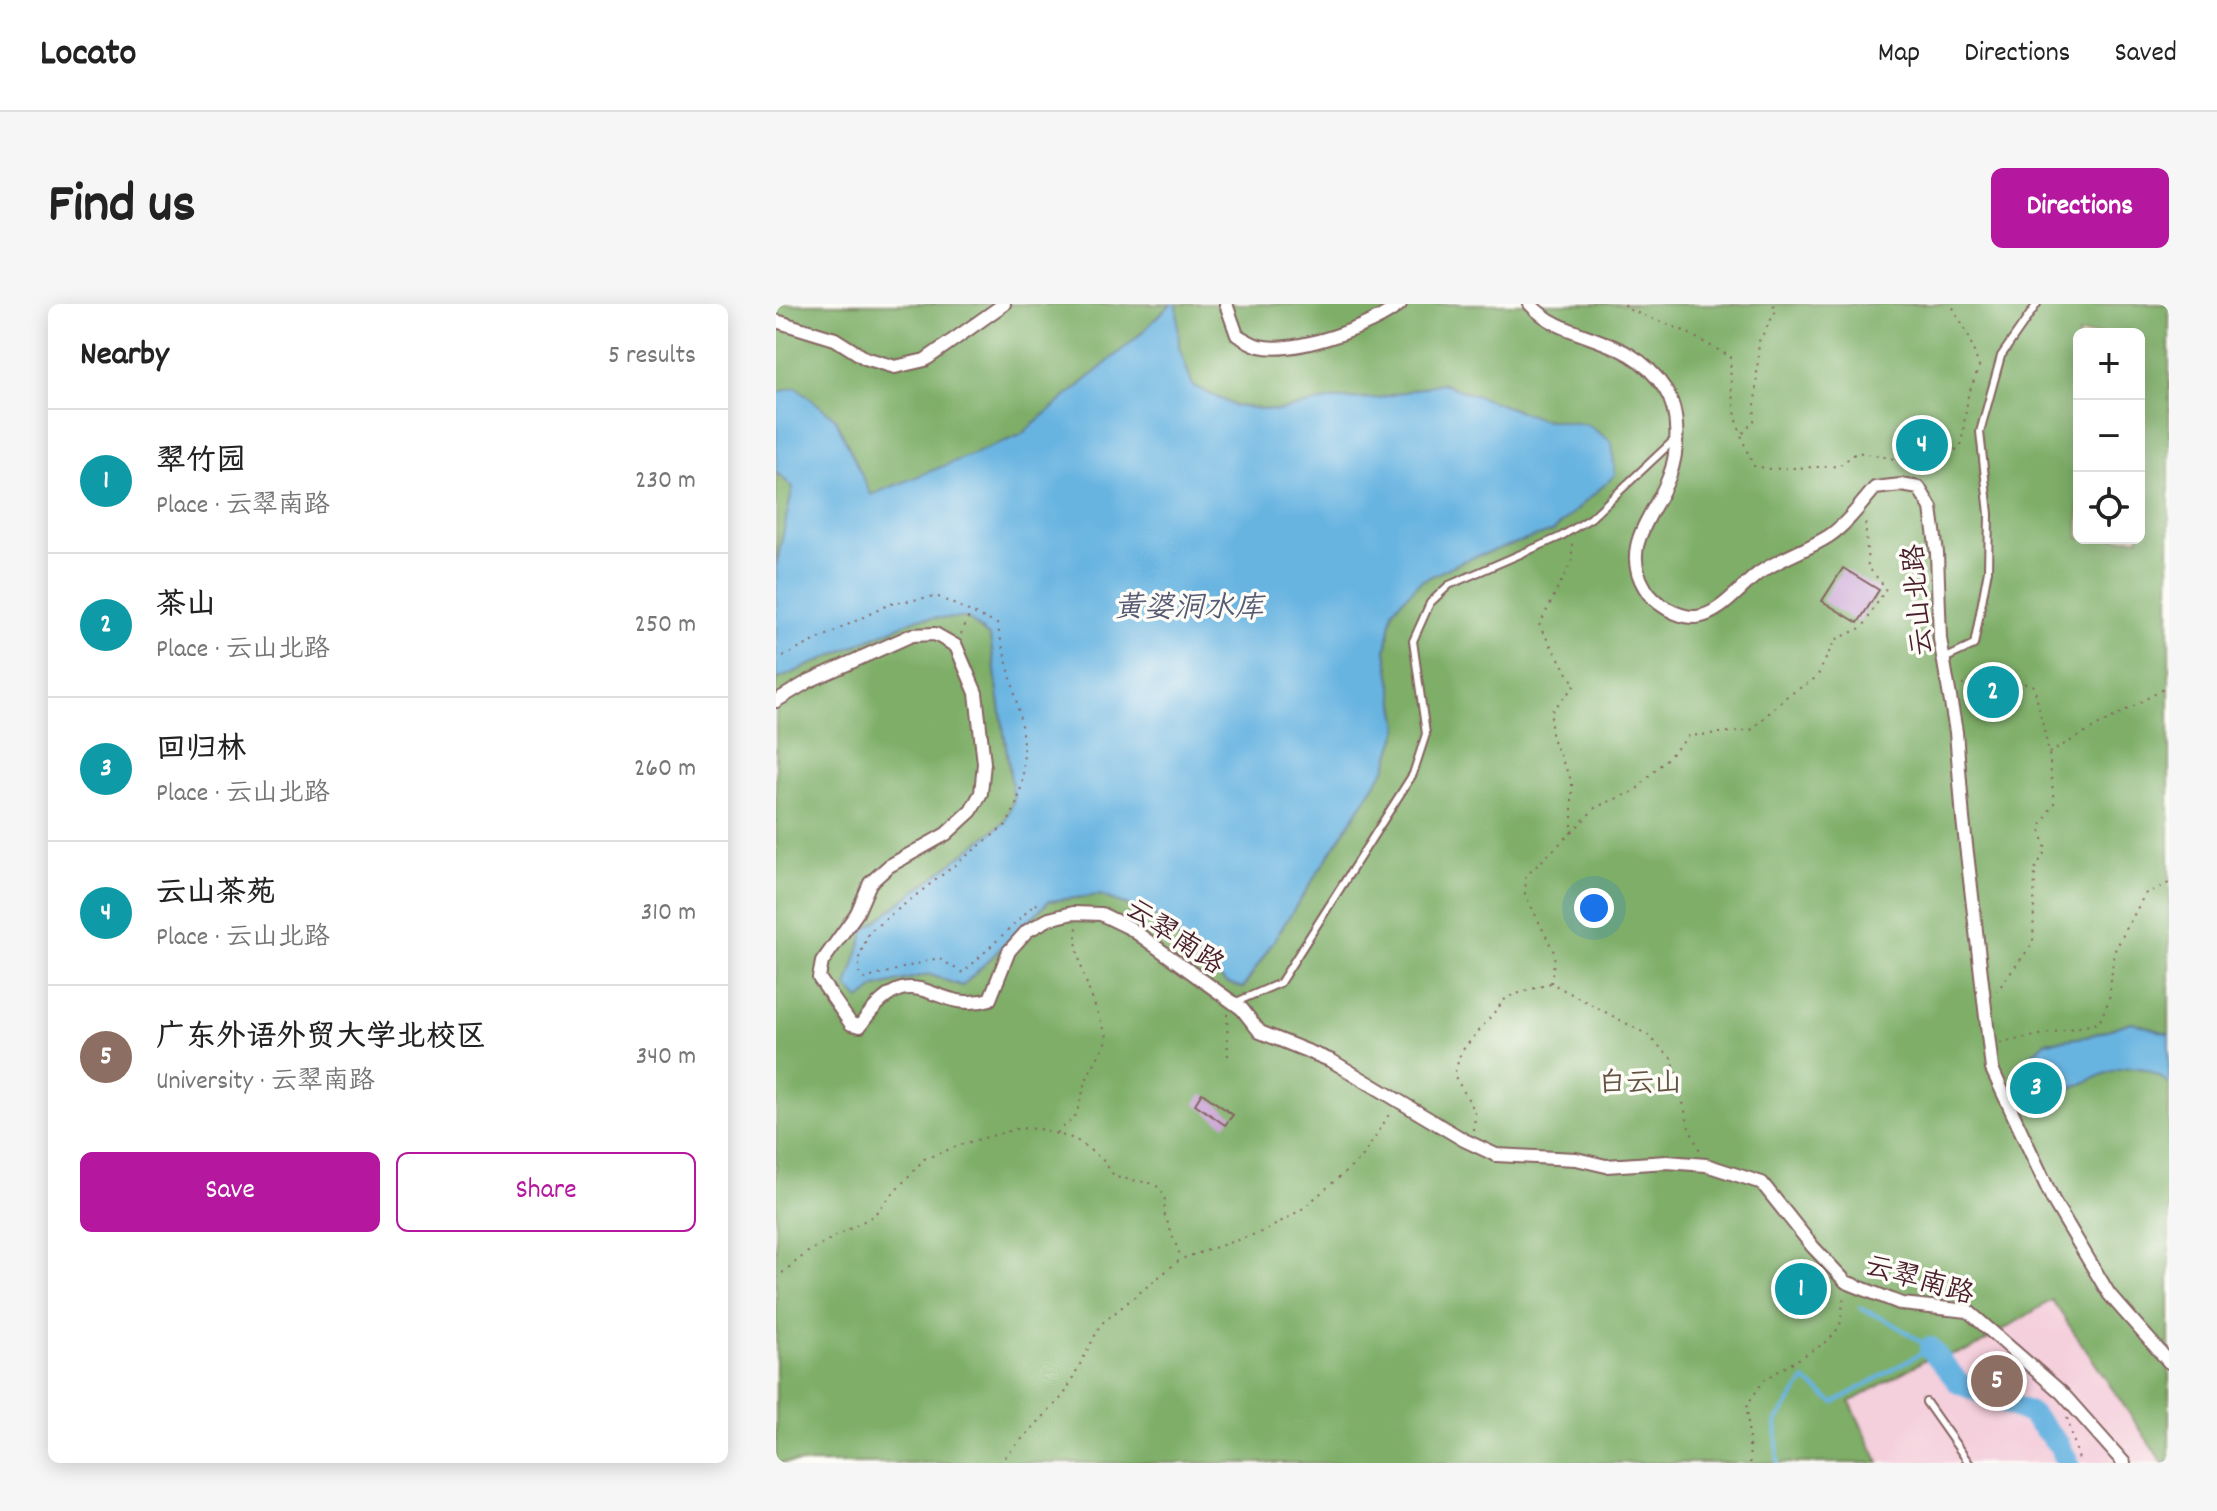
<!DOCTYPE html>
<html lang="en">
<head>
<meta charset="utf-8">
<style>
  body { margin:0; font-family:Dekko,"LXGW WenKai TC",sans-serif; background:#f6f6f6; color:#222 }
  .controls { position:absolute; right:24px; top:24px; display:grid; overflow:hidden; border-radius:12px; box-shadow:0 4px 20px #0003 }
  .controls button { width:72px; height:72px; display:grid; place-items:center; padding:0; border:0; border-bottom:2px solid #e0e0e0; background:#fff; color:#222; font:40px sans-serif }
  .you { position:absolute; left:818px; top:604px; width:28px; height:28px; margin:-20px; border:6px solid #fff; border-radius:50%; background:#1a73e8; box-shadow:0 0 0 12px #1a73e833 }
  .badge { display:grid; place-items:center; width:52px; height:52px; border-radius:50%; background:#b5179e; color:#fff; font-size:26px; font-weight:700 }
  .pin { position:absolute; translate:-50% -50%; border:4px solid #fff; box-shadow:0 2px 8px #0006 }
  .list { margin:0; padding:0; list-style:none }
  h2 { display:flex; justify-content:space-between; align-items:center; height:104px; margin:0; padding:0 32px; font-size:34px }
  h2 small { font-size:26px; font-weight:400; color:#767676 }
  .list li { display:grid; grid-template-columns:52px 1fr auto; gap:24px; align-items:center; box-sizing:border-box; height:144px; padding:0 32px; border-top:2px solid #e0e0e0 }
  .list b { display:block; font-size:30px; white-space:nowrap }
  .list p { margin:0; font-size:26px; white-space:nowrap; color:#767676 }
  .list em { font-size:26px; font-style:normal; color:#767676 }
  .actions { display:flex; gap:16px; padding:24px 32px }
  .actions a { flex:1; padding:18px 0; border:2px solid #b5179e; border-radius:12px; text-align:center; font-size:28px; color:#b5179e }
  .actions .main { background:#b5179e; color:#fff }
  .icon { flex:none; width:44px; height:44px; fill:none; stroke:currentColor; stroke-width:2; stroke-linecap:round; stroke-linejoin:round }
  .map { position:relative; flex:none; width:1393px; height:1159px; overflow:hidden; border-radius:12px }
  header { display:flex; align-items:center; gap:48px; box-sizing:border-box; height:112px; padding:0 40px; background:#fff; border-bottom:2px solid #e0e0e0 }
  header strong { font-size:38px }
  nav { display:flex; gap:44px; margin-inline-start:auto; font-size:28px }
  .intro { display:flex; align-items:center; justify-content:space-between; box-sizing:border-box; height:192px; padding:0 48px }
  h1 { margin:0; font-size:56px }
  .button { padding:20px 36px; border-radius:12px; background:#b5179e; color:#fff; font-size:28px; font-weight:700 }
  main { display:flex; gap:48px; padding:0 48px }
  aside { flex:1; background:#fff; border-radius:12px; box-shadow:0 4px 20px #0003 }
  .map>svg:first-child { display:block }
  .built { fill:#f4cfdc }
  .forest { fill:#7eae68; stroke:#64664a; stroke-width:2; fill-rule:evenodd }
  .water { fill:#67b4e1; stroke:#586a86; stroke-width:2 }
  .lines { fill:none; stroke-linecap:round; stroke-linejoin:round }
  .stream { stroke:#67b4e1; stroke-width:4 }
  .river { stroke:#67b4e1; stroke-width:22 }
  .building { fill:#c8a1d4 }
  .lane-casing { stroke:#856361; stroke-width:10 }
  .street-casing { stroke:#856361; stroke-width:16 }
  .path { stroke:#856361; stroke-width:2; stroke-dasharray:2 6; stroke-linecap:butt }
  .lane { stroke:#fff; stroke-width:6 }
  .street { stroke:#fff; stroke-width:12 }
  .labels { text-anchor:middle; stroke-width:7; stroke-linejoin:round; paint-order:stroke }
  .street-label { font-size:28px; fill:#4a1f2b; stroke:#fdfcf7 }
  .park-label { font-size:28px; fill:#635242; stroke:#fdfcf7 }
  .water-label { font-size:30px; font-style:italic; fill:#565b74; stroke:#fdfcf7 }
</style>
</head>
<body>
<header>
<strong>Locato</strong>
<nav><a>Map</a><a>Directions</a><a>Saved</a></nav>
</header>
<div class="intro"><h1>Find us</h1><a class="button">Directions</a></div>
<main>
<aside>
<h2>Nearby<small>5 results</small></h2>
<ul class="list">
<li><span class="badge" style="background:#0f9aa8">1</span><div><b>翠竹园</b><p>Place · 云翠南路</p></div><em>230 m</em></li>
<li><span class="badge" style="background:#0f9aa8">2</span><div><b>茶山</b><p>Place · 云山北路</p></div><em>250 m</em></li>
<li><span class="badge" style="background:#0f9aa8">3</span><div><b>回归林</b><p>Place · 云山北路</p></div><em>260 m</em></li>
<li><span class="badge" style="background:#0f9aa8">4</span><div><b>云山茶苑</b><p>Place · 云山北路</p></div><em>310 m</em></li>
<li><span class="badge" style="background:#8d6e63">5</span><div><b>广东外语外贸大学北校区</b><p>University · 云翠南路</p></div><em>340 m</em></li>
</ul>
<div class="actions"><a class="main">Save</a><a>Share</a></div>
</aside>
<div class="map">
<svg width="1393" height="1159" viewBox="0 0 1393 1159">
  <rect width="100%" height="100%" fill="#fdfcf7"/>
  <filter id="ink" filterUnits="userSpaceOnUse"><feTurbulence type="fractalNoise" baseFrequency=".0125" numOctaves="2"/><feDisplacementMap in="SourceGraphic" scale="16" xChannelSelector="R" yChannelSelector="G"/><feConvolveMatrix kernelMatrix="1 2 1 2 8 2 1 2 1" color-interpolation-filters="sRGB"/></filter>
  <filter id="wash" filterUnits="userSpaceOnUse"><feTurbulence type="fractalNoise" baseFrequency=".006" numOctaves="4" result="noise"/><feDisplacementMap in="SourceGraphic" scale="32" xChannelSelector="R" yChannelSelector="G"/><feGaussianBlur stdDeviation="1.8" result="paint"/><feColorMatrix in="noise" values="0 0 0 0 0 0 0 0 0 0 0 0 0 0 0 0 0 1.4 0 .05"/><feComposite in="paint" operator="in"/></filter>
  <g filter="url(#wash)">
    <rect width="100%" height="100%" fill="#f3e1c5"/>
    <!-- built -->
    <path class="built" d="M1276 996 1387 1159H1103L1073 1098 1149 1056 1194 1046Z"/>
    <!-- forest -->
    <path class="forest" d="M0 0H395L360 34 245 131 95 192 59 114 0 89Z
      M401 0H1393V730L1356 718 1310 733 1270 738 1294 785C1332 770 1357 747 1393 780V1159H1387L1276 996 1194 1046 1149 1056 1074 1098 1103 1159H0V376L142 314H191L214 333 238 497 229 518 89 626 100 683 152 670 186 682 273 597 324 591 381 613 406 641 467 684 610 463 623 424 610 347 617 305 645 277 689 256 812 121 765 115 665 79 603 94 556 95 503 107 459 102 417 82 403 43ZM1303 30H1363V234H1303Z
      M0 168 17 183 0 263Z"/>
    <!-- water -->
    <path class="water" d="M395 0H401L403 43 417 82 459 102 503 107 556 95 603 94 665 79 765 115 812 121 836 138 839 171 777 227 689 256 645 277 617 305 610 347 623 424 610 463 467 684 449 678 381 613 324 591 273 597 186 682 152 670 100 683 84 696 71 683 89 626 229 518 238 496 214 333 191 314H142L0 376V263L17 183 0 168V89L20 83 59 114 95 191 245 131 360 34Z
      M1356 718 1393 730V780C1357 747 1332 770 1294 785L1247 757 1270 738 1310 733Z"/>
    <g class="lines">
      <!-- stream -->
      <path class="stream" d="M1002 1159 1000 1118 1029 1076 1058 1099 1154 1044 1116 1019 1084 1004"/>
      <!-- river -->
      <path class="river" d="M1154 1044 1183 1079 1254 1109 1283 1141 1292 1159"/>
    </g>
    <g id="blocks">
      <!-- building -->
      <path class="building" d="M1067 264 1103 286 1082 319 1046 297Z
        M426 789 457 811 449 821 419 800Z"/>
    </g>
  </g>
  <g filter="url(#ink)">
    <use href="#blocks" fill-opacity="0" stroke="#856361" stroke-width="2"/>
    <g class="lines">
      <!-- lane casing -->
      <g class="lane-casing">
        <path id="lane" d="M1168 355 1198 341 1212 266 1213 210 1204 128 1225 52 1261 0
          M458 699 504 679 637 470 650 430 637 337 654 299 673 281 784 233 815 214 898 136
          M1150 1098 1193 1159"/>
      </g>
      <!-- street casing -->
      <g class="street-casing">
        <path id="street" d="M450 0 461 31C468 35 476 40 483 42 517 51 599 22 624 0
          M754 0C790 40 853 28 889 85 904 108 903 147 893 173 879 211 843 242 869 284 877 299 902 314 920 313 944 311 964 283 983 269 1005 254 1031 246 1053 232 1071 220 1085 200 1099 184L1125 181 1143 184 1155 204 1161 249 1164 335 1180 428 1187 515 1216 765 1277 896 1333 990 1393 1058
          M0 17 59 35 89 54 119 63 149 56 228 0
          M0 397 33 377 136 331 159 330 180 342 200 389 208 459 205 489 195 507 170 530 113 562 94 579 81 609 46 658 43 674 75 720 84 722C138 644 156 713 214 695L233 647 251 627 273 615 297 609 325 610 354 624 466 705 484 728 556 757 688 836 720 851 800 855 830 862 891 858 930 861 986 879 1037 943 1070 978 1126 1000 1192 1007 1286 1089 1348 1159"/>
      </g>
      <!-- path -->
      <path class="path" d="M849 0 851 5 906 26 955 53C952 87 962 132 978 162L995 165 1063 162 1081 148 1119 155 1146 171
        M967 129 978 117 983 37 1000 7 997 0
        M1147 170 1185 142 1192 92 1203 63 1192 30 1175 0
        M185 330 194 310
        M0 356 114 300 160 292 221 320C235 382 268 462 230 521L93 628 83 654V669L88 675 162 654 187 669 260 599 263 606
        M1186 381 1223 373 1258 382 1273 449 1278 499 1264 523 1270 546 1259 565 1257 639 1221 687
        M1273 449 1393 382
        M796 528 820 503 859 487 913 432 975 426 1010 393 1041 373 1059 336 1087 323 1110 284 1092 263 1089 215
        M775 679 779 650 749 590 750 572 796 528V478L775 432V408L799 381 763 322 796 256V236
        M451 710 452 757
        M1224 739 1323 719 1333 696 1338 648 1369 590 1393 579
        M698 826 699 807 678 771 685 748 731 693 775 679 872 731 897 756 913 824 925 849
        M281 829 300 811 312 771 332 735C323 711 292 643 302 621
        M0 974 33 947 97 912 148 855 190 839 244 824 263 825 299 835 326 855 339 873 379 880 389 891 388 909 405 954
        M1291 1114 1304 1159
        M223 1159 288 1091 325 1020 405 955 491 926 526 905 586 854 614 809
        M974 1159 971 1101 988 1076 1052 1037 1064 1022 1068 991"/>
      <!-- lane -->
      <use href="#lane" class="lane"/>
      <!-- street -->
      <use href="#street" class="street"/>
    </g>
  </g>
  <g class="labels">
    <!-- street labels -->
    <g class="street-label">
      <text transform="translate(1140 296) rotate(-95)" y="10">云山北路</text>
      <text transform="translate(400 631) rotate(34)" y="10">云翠南路</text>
      <text transform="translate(1144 974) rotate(16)" y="10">云翠南路</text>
    </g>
    <!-- park labels -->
    <g class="park-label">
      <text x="864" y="787">白云山</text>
    </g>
    <!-- water labels -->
    <g class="water-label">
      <text x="413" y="312">黄婆洞水库</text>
    </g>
  </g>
</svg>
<div class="controls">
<button>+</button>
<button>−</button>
<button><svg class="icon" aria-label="locate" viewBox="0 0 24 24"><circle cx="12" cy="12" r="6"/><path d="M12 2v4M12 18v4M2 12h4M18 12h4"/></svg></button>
</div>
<div class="you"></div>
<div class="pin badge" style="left:1025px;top:985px;background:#0f9aa8">1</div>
<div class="pin badge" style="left:1217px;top:388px;background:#0f9aa8">2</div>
<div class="pin badge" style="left:1260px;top:784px;background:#0f9aa8">3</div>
<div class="pin badge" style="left:1146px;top:141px;background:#0f9aa8">4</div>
<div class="pin badge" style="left:1221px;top:1077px;background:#8d6e63">5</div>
</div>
</main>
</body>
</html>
